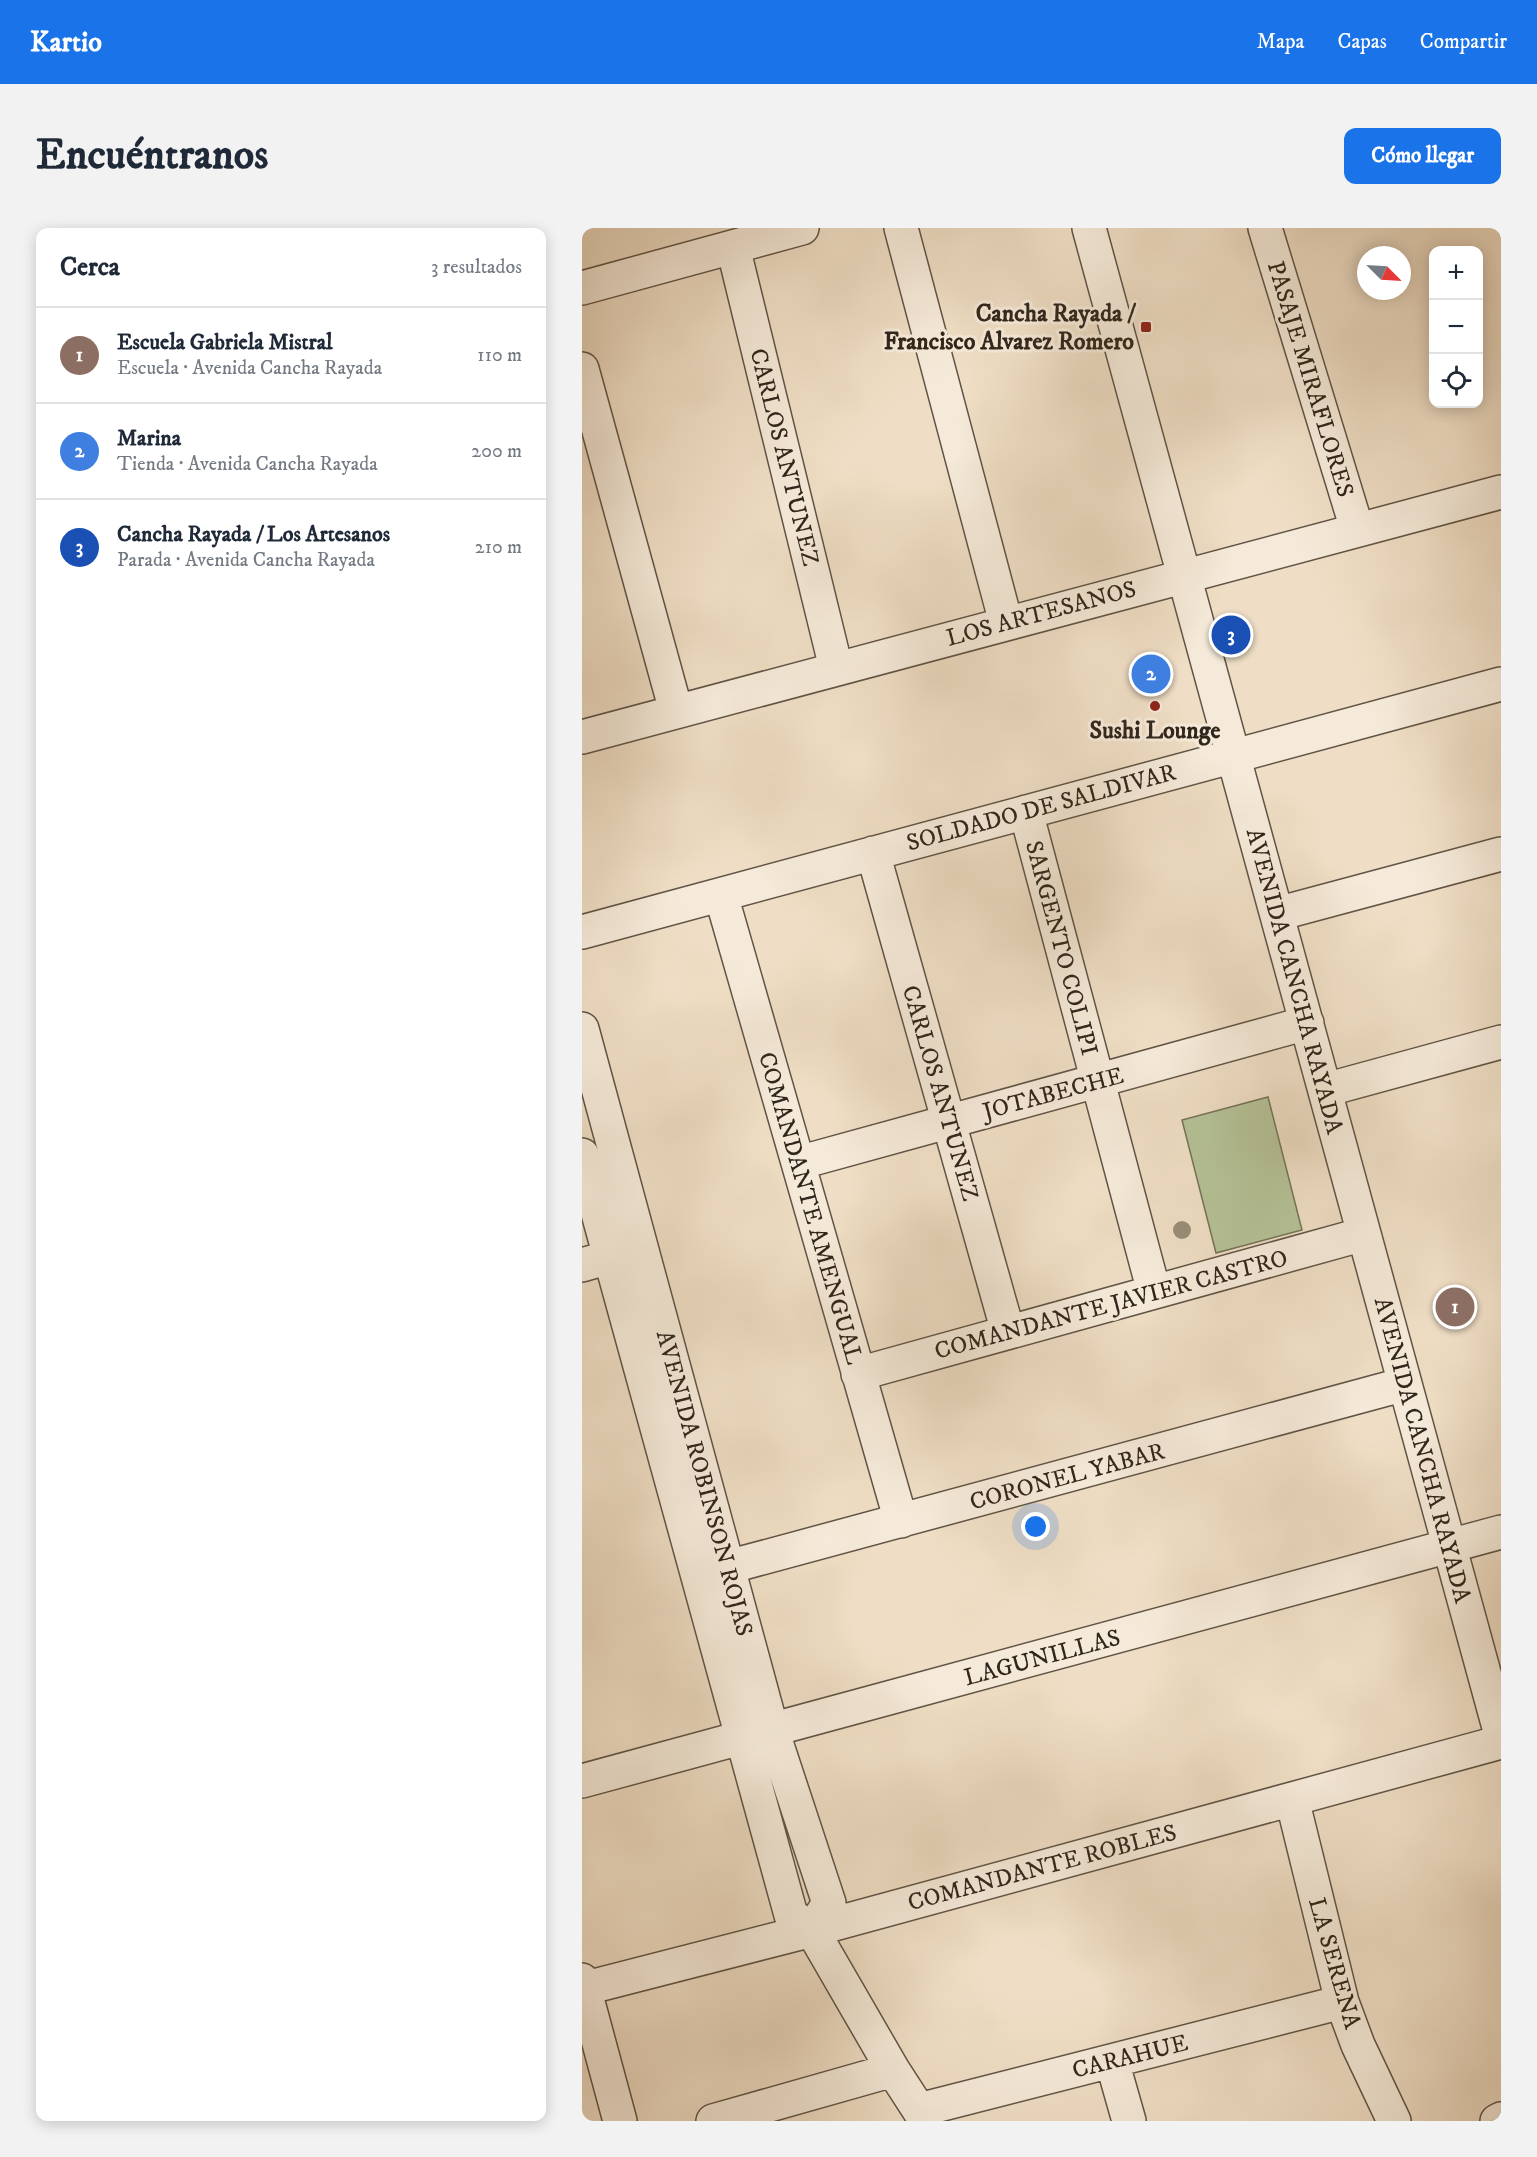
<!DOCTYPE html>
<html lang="es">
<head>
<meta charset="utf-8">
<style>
  body { margin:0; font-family:"IM FELL DW Pica",serif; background:#f2f2f3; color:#1f2937 }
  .controls { position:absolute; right:18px; top:18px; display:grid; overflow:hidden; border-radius:12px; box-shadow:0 3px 15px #0003 }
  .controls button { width:54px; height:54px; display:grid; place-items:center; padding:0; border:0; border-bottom:2px solid #e0e1e3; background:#fff; color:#1f2937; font:30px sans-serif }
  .compass { position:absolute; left:775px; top:18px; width:54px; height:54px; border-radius:50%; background:#fff; box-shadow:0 3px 15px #0003; rotate:114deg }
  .you { position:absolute; left:454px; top:1299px; width:21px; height:21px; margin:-15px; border:4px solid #fff; border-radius:50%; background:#1a73e8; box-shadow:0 0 0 9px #1a73e833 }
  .badge { display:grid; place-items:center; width:39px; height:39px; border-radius:50%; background:#1a73e8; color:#fff; font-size:20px; font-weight:700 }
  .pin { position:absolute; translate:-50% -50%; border:3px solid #fff; box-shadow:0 2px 6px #0006 }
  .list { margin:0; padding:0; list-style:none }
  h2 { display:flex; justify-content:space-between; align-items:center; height:78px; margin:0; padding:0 24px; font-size:26px }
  h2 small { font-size:20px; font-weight:400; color:#747a83 }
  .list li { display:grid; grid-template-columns:39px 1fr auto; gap:18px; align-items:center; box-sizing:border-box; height:96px; padding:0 24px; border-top:2px solid #e0e1e3 }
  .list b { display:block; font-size:22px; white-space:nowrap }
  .list p { margin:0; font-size:20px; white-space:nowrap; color:#747a83 }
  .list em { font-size:20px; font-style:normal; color:#747a83 }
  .icon { flex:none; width:33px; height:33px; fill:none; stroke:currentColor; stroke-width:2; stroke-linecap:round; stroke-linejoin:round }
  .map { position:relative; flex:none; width:919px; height:1893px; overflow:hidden; border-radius:12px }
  header { display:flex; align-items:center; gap:36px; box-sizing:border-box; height:84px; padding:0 30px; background:#1a73e8; color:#fff }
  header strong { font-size:28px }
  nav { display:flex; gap:33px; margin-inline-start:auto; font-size:21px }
  .intro { display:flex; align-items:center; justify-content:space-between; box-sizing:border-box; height:144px; padding:0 36px }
  h1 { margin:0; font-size:42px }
  .button { padding:15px 27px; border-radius:12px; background:#1a73e8; color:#fff; font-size:21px; font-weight:700 }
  main { display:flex; gap:36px; padding:0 36px }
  aside { flex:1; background:#fff; border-radius:12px; box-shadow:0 3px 15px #0003 }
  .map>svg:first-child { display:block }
  .green { fill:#b5c297; stroke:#73745a; stroke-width:1.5 }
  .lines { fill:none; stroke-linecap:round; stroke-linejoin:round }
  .minor-casing { stroke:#605446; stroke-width:36 }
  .minor { stroke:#f5ead9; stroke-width:33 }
  .tree { fill:#998e79 }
  .poi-dot { fill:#8f2418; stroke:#f5ead9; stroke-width:2 }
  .labels { text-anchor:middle; stroke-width:6; stroke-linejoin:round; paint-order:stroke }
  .poi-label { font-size:24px; font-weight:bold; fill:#31261c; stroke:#f5ead9; text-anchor:end }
  .street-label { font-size:24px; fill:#31261c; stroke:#f5ead9 }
</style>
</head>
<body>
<header>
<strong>Kartio</strong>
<nav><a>Mapa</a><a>Capas</a><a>Compartir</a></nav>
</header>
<div class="intro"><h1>Encuéntranos</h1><a class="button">Cómo llegar</a></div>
<main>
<aside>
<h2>Cerca<small>3 resultados</small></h2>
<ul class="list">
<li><span class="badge" style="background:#8d6e63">1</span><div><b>Escuela Gabriela Mistral</b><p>Escuela · Avenida Cancha Rayada</p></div><em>110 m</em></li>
<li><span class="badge" style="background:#3f7fe0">2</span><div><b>Marina</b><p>Tienda · Avenida Cancha Rayada</p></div><em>200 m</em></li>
<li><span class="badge" style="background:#1a4fb4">3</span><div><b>Cancha Rayada / Los Artesanos</b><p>Parada · Avenida Cancha Rayada</p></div><em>210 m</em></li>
</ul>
</aside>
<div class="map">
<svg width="919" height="1893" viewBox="0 0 919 1893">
  <rect width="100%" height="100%" fill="#efdec5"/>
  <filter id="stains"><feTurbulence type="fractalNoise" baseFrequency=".00333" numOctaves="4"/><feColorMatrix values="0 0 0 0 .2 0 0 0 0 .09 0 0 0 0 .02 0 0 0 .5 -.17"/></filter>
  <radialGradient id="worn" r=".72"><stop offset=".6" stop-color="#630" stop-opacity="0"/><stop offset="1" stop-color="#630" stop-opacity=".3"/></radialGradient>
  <!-- green -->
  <path class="green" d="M686 869 720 1002 634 1025 600 892Z"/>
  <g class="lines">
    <!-- minor casing -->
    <g class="minor-casing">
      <path id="minor" d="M319 0 424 395
        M507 0 919 1507
        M683 0 775 301
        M151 19 254 440
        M0 60 220 0
        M0 141 94 483
        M0 509 919 264
        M444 584 572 1064
        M291 625 426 1104
        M139 667 319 1293
        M695 686 919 626
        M0 704 919 456
        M0 801 190 1502 247 1675 230 1702
        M743 862 919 814
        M0 927 209 1687 230 1702 311 1842 344 1893
        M216 935 725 795
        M0 1037 28 1029
        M276 1146 782 1006
        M146 1339 823 1156
        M0 1553 919 1304
        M710 1571 760 1774 776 1817 812 1893
        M0 1752 38 1893
        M0 1761 230 1702 919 1514
        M530 1833 547 1893
        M337 1882 760 1774
        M131 1893 311 1842
        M915 1893 919 1891"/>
    </g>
    <!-- minor -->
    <use href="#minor" class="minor"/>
  </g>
  <!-- trees -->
  <circle class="tree" cx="600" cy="1002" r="9"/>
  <!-- markers -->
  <g class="poi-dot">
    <rect x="558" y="93" width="12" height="12" rx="3"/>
    <circle cx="573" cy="478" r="6"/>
  </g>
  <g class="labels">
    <!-- poi labels -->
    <g class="poi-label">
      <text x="552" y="93">Cancha Rayada /<tspan x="552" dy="28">Francisco Alvarez Romero</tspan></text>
      <text x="573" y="510" text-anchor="middle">Sushi Lounge</text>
    </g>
    <!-- street labels -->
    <g class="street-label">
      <text transform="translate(729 151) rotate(73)" y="8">PASAJE MIRAFLORES</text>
      <text transform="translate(203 229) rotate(76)" y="8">CARLOS ANTUNEZ</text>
      <text transform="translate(459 385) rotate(-15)" y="8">LOS ARTESANOS</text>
      <text transform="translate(459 579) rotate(-15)" y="8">SOLDADO DE SALDIVAR</text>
      <text transform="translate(480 720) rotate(75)" y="8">SARGENTO COLIPI</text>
      <text transform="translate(713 753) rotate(75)" y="8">AVENIDA CANCHA RAYADA</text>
      <text transform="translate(359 865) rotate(74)" y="8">CARLOS ANTUNEZ</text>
      <text transform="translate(471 865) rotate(-15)" y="8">JOTABECHE</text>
      <text transform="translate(229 980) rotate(74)" y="8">COMANDANTE AMENGUAL</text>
      <text transform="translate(529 1076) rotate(-15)" y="8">COMANDANTE JAVIER CASTRO</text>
      <text transform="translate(841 1222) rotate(75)" y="8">AVENIDA CANCHA RAYADA</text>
      <text transform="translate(485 1248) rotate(-15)" y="8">CORONEL YABAR</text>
      <text transform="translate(123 1255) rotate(75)" y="8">AVENIDA ROBINSON ROJAS</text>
      <text transform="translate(460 1429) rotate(-15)" y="8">LAGUNILLAS</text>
      <text transform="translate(460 1639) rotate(-15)" y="8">COMANDANTE ROBLES</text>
      <text transform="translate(753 1735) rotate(74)" y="8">LA SERENA</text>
      <text transform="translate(548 1828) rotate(-14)" y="8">CARAHUE</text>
    </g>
  </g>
  <rect width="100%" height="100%" filter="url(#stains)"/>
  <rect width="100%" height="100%" fill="url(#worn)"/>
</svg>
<div class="controls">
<button>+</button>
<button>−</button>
<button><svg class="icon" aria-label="locate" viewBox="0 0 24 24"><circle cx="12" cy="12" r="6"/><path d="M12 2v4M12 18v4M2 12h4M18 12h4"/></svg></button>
</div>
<svg class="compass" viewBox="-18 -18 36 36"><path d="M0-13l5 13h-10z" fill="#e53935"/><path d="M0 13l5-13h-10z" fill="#747a83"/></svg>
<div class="you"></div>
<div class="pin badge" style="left:873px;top:1079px;background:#8d6e63">1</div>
<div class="pin badge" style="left:569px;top:446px;background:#3f7fe0">2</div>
<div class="pin badge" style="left:649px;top:407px;background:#1a4fb4">3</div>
</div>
</main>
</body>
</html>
